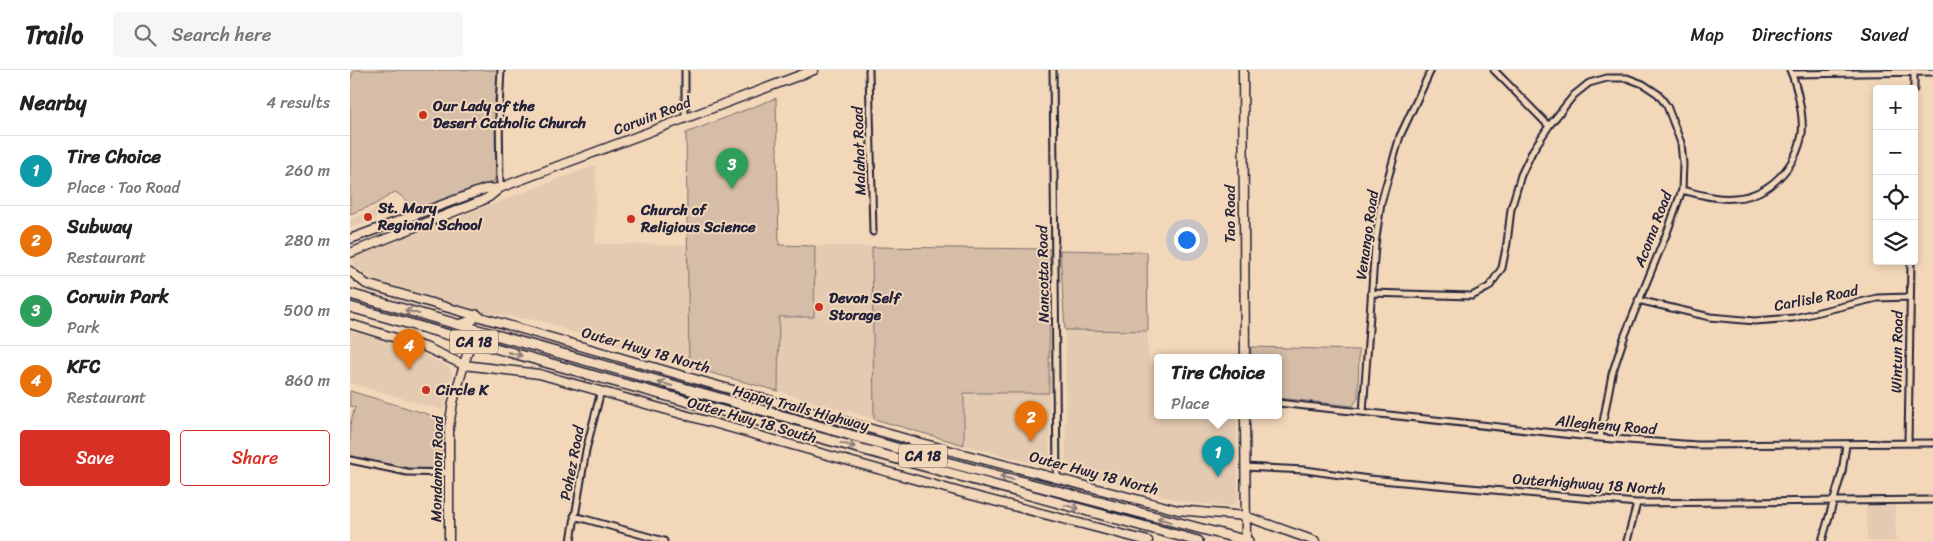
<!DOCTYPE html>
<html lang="en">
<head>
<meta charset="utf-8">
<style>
  body { margin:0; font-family:Sriracha,sans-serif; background:#f6f6f6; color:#222 }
  .controls { position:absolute; right:15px; top:15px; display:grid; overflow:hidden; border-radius:5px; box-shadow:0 2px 8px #0003 }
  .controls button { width:45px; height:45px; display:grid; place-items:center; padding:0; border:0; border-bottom:1px solid #e0e0e0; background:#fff; color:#222; font:25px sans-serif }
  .you { position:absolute; left:836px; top:169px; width:18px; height:18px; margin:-12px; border:4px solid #fff; border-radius:50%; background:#1a73e8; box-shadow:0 0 0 8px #1a73e833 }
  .badge { display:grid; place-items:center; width:32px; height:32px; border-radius:50%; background:#d93025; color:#fff; font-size:16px; font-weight:700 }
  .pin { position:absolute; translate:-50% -41px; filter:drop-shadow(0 1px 2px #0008) }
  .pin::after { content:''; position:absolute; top:26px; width:18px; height:15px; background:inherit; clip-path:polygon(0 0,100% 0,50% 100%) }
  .popup { position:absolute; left:804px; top:284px; width:128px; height:65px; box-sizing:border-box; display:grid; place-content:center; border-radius:5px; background:#fff; filter:drop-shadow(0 1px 4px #0005); font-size:16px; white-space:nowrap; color:#767676 }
  .popup b { font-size:19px; color:#222 }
  .popup::after { content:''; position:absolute; left:50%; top:100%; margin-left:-10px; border:10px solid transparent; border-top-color:#fff }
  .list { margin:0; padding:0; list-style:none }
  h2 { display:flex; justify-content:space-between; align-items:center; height:65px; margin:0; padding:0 20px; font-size:21px }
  h2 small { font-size:16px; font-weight:400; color:#767676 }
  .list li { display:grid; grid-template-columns:32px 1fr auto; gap:15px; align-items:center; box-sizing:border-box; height:70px; padding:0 20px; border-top:1px solid #e0e0e0 }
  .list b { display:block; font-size:19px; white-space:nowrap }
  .list p { margin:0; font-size:16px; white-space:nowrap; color:#767676 }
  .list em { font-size:16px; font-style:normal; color:#767676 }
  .actions { display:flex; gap:10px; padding:15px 20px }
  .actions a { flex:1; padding:11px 0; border:1px solid #d93025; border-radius:5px; text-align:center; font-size:18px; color:#d93025 }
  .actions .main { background:#d93025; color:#fff }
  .icon { flex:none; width:28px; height:28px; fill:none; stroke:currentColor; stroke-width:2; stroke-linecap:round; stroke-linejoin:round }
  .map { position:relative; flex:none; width:1583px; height:471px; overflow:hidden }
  header { display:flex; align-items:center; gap:30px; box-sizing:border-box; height:70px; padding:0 25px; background:#fff; border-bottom:1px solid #e0e0e0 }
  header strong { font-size:24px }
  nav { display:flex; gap:28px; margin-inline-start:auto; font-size:18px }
  .search { width:350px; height:45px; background:#f6f6f6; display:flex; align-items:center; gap:12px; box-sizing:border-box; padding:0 18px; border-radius:5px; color:#767676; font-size:19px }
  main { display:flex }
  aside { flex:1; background:#fff }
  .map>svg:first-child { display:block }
  .built { fill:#e3cab0 }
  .green { fill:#d5bda7; stroke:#7c7071 }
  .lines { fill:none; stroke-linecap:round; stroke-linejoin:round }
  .street-casing { stroke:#22223b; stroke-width:9 }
  .secondary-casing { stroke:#22223b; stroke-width:11 }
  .primary-casing { stroke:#22223b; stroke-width:12 }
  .street { stroke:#f3d7b9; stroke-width:5 }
  .secondary { stroke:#f3d7b9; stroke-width:8 }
  .primary { stroke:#f3d7b9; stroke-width:9 }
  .oneway { stroke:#8a7c7a }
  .poi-dot { fill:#c8321e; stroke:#f3d7b9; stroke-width:2 }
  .labels { text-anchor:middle; stroke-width:4; stroke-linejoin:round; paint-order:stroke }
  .shield { fill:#f3d7b9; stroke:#615861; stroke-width:1 }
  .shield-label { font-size:14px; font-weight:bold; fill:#22223b }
  .poi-label { font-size:15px; font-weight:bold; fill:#22223b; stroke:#f3d7b9; text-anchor:start }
  .street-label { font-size:15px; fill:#22223b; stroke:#f3d7b9 }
</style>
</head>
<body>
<header>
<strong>Trailo</strong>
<div class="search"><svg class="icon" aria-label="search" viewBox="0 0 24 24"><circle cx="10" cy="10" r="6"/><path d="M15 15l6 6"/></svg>Search here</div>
<nav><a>Map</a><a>Directions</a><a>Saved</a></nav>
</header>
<main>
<aside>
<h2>Nearby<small>4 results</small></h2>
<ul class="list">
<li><span class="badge" style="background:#0f9aa8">1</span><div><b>Tire Choice</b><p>Place · Tao Road</p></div><em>260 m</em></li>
<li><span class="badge" style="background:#e8710a">2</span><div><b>Subway</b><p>Restaurant</p></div><em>280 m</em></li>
<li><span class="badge" style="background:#2e9e5b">3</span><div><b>Corwin Park</b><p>Park</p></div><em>500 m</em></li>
<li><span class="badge" style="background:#e8710a">4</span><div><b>KFC</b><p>Restaurant</p></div><em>860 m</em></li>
</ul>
<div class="actions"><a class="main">Save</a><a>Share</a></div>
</aside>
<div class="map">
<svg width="1583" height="471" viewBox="0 0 1583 471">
  <rect width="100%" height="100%" fill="#f3d7b9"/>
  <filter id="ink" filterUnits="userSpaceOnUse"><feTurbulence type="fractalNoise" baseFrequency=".02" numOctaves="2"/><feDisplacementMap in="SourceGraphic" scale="10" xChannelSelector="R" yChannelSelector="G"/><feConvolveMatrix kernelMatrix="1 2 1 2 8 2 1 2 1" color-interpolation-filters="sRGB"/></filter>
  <g filter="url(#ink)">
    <!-- built -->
    <path class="built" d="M246 95 245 174 338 175 339 297 219 261 197 252 127 241 33 212 21 208 3 195 2 187Z
      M31 133 39 136 24 149 0 158V150L22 141Z
      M465 176 522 177 524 349 428 321 429 247H464Z
      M715 260 798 261V294H808V346H886L888 431 880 437 836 432 722 402 716 393Z
      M0 261 67 280 99 298 102 303V307L93 340 0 313Z
      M613 323H699L700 395 697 397 614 375Z
      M1516 435H1545L1546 471H1517Z"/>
    <!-- green -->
    <path class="green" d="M4 0H148L145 29 146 105 144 111 66 142C58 137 56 127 45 122L24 135 0 144V10Z
      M426 28 429 175 465 176 464 247H429L428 321 339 297 336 63Z
      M522 177 700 179 699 323H614V375L524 349Z
      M710 180 797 182 798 261 715 260Z
      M901 277 1009 280 1008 328 1003 336 928 328V288H901Z
      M0 321 94 349 93 394C93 394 87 398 87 399 68 405 20 390 0 385V354L5 337 0 336Z"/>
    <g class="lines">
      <!-- street casing -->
      <g class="street-casing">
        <path id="street" d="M519 0 523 162
          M703 0 707 407
          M1144 0 1199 56
          M1442 4 1583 2
          M1564 19V0
          M335 49V0
          M150 118 149 38 151 0
          M1332 120C1349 124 1367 130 1385 128 1419 126 1446 97 1452 64 1454 47 1447 15 1440 0
          M1021 223 1122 226 1139 217 1152 198 1157 173 1161 139 1171 105 1183 80 1199 56 1224 25 1239 13 1257 8H1277L1293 14 1308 24 1317 36 1331 73 1333 94 1332 120 1318 160 1275 265 1262 304 1250 368
          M1288 230 1360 247 1405 251 1444 248 1527 228 1560 227
          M928 333 1250 368 1347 375 1583 373
          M1013 342 1025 175 1031 133 1050 66 1081 0
          M1558 373 1561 191
          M0 390 57 402 99 403
          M895 397 955 400 1019 409 1287 433 1583 430
          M224 446 314 471
          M221 471 236 380 251 321
          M1277 471 1287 433
          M1472 471 1492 402 1496 375"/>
      </g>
      <!-- secondary casing -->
      <g class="secondary-casing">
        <path id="secondary" d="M893 0 895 288
          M0 169 135 119 150 118 160 114 464 0
          M0 183 131 131 139 127 150 118
          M0 201 16 214 358 313 571 373 828 440 895 446 965 471
          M0 254 75 277 114 295 189 304 613 423 798 471
          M895 346 896 471
          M99 471V357L103 332 121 271"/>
      </g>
      <!-- primary casing -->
      <g class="primary-casing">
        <path id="primary" d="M0 224 596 392 898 471
          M0 237 248 307 848 471
          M109 255 121 251 127 245"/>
      </g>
      <!-- street -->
      <use href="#street" class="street"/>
      <!-- secondary -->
      <use href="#secondary" class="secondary"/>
      <!-- primary -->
      <use href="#primary" class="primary"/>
    </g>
    <!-- one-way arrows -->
    <defs><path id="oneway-shaft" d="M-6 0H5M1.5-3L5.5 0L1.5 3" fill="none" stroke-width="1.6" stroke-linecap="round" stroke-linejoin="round" transform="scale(1.25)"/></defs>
    <g class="oneway">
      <use href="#oneway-shaft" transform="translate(62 242) rotate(-164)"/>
      <use href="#oneway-shaft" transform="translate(165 284) rotate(16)"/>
      <use href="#oneway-shaft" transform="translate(315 314) rotate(-164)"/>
      <use href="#oneway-shaft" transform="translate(498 375) rotate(15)"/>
      <use href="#oneway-shaft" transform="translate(657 408) rotate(-165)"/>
      <use href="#oneway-shaft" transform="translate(722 437) rotate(15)"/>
      <use href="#oneway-shaft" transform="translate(814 450) rotate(-165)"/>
    </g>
  </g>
  <!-- markers -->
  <g class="poi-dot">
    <circle cx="73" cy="45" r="5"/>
    <circle cx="18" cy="147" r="5"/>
    <circle cx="281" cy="149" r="5"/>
    <circle cx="469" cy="237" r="5"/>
    <circle cx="76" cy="320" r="5"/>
  </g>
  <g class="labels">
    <!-- shield labels -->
    <g class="shield">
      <rect x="100" y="260.5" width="48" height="23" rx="4"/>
      <rect x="549" y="374.5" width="48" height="23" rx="4"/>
    </g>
    <g class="shield-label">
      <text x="124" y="277">CA 18</text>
      <text x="573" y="391">CA 18</text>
    </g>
    <!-- poi labels -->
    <g class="poi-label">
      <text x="83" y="41">Our Lady of the<tspan x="83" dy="17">Desert Catholic Church</tspan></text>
      <text x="28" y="143">St. Mary<tspan x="28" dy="17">Regional School</tspan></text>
      <text x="291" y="145">Church of<tspan x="291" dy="17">Religious Science</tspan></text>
      <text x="479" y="233">Devon Self<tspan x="479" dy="17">Storage</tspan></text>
      <text x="86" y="325">Circle K</text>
    </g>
    <!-- street labels -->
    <g class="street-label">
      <text transform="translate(302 46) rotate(-21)" y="5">Corwin Road</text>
      <text transform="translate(509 81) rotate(-92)" y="5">Malahat Road</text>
      <text transform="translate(880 144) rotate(-90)" y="5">Tao Road</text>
      <text transform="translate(1303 159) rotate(-69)" y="5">Acoma Road</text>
      <text transform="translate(1017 165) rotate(-82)" y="5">Venango Road</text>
      <text transform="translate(693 204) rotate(-91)" y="5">Nancotta Road</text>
      <text transform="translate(1466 228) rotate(-11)" y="5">Carlisle Road</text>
      <text transform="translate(296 280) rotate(16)" y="5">Outer Hwy 18 North</text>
      <text transform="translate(1547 282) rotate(-89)" y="5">Wintun Road</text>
      <text transform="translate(451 338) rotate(15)" y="5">Happy Trails Highway</text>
      <text transform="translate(402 350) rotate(16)" y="5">Outer Hwy 18 South</text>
      <text transform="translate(1256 355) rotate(5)" y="5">Allegheny Road</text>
      <text transform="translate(222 393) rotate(-79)" y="5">Pohez Road</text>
      <text transform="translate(87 399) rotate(-89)" y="5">Mondamon Road</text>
      <text transform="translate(744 403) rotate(15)" y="5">Outer Hwy 18 North</text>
      <text transform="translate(1239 414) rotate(4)" y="5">Outerhighway 18 North</text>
    </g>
  </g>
</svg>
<div class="controls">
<button>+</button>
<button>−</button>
<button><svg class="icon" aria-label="locate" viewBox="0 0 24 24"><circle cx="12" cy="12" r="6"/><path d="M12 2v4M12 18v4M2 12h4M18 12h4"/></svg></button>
<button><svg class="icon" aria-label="layers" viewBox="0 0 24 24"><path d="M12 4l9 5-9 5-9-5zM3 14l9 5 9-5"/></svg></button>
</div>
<div class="you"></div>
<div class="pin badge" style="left:868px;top:407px;background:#0f9aa8">1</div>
<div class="popup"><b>Tire Choice</b>Place</div>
<div class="pin badge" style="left:681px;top:372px;background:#e8710a">2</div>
<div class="pin badge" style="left:382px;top:119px;background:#2e9e5b">3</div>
<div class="pin badge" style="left:59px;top:300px;background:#e8710a">4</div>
</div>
</main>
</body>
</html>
